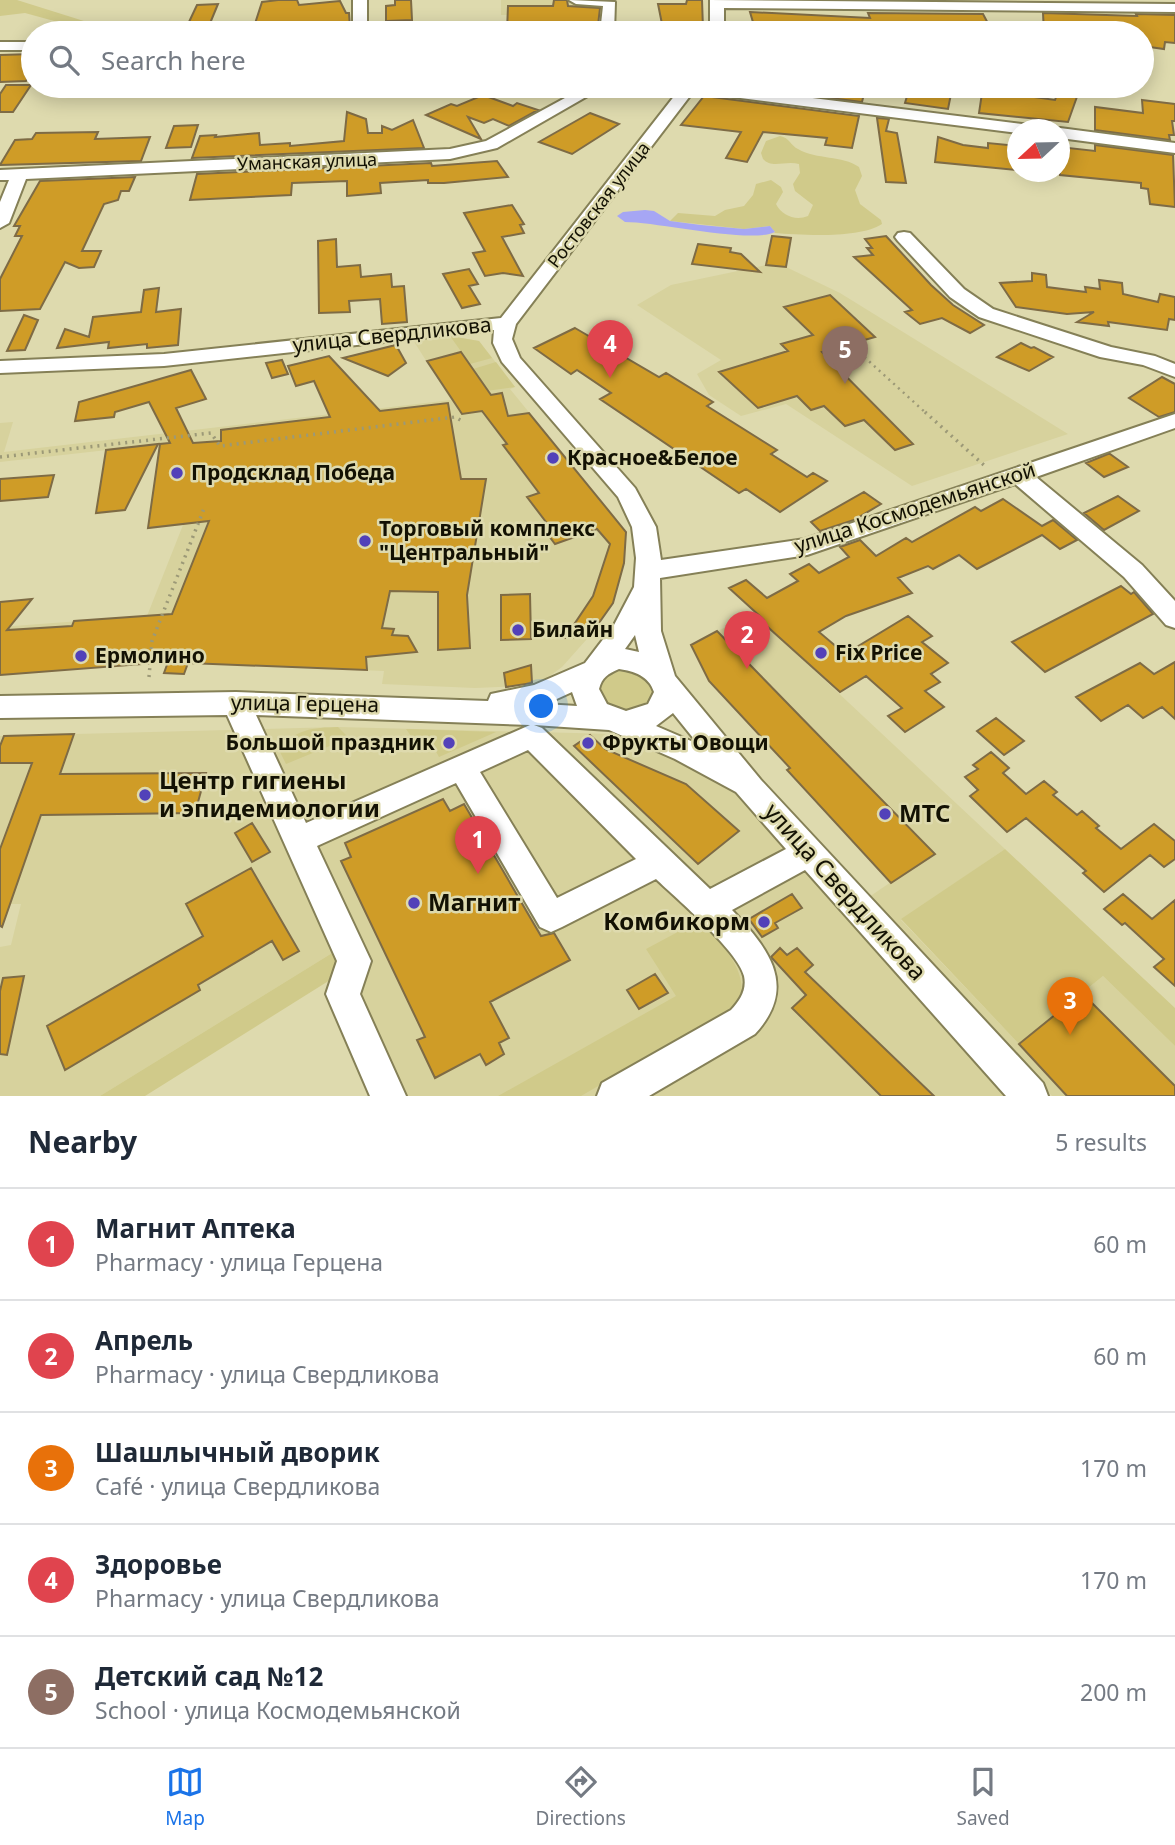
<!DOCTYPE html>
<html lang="en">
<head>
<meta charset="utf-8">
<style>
  body { margin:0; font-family:"Noto Sans",sans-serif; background:#f6f6f7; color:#1f2937 }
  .compass { position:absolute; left:1007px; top:119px; width:63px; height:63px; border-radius:50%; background:#fff; box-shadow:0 4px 18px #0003; rotate:248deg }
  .you { position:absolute; left:542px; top:707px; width:24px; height:24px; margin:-18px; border:5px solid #fff; border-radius:50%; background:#1a73e8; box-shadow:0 0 0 10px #1a73e833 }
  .badge { display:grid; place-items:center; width:46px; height:46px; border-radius:50%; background:#1a73e8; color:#fff; font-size:23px; font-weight:700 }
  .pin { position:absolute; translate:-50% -58px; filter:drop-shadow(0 2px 4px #0008) }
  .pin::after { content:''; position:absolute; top:37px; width:24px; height:21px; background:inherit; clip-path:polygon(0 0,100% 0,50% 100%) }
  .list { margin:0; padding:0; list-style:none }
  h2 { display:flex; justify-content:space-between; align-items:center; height:91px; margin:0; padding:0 28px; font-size:30px }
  h2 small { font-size:23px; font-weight:400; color:#747a83 }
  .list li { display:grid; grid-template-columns:46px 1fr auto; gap:21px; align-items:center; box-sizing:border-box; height:112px; padding:0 28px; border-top:2px solid #e0e1e3 }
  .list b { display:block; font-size:26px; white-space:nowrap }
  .list p { margin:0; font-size:23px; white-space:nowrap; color:#747a83 }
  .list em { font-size:23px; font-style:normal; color:#747a83 }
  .icon { flex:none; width:38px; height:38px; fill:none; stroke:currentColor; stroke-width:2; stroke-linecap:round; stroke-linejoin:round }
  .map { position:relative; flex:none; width:1175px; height:1096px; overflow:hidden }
  .search { position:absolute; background:#fff; box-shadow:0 4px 18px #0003; left:21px; right:21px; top:21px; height:77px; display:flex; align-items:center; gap:18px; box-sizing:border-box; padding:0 24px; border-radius:38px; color:#747a83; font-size:26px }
  .sheet { height:651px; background:#fff }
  nav { display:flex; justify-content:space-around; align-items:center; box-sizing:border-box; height:98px; border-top:2px solid #e0e1e3; background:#fff; font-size:19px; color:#747a83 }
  nav a { display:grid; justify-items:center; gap:4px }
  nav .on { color:#1a73e8 }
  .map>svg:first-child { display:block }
  .built { fill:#d7d29d }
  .green { fill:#d0ca8a }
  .water { fill:#a6a6f4 }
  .building { fill:#cf9c27; stroke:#7e6b45; stroke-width:2 }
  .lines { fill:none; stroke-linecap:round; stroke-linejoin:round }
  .minor-casing { stroke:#858057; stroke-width:4 }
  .path-far1 { stroke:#9c9977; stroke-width:2.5; stroke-dasharray:2 4.5; stroke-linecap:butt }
  .path { stroke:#9c9977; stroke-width:3.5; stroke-dasharray:2 5; stroke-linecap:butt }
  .minor { fill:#fff; fill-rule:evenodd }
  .poi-dot { fill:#5241b9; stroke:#dedaae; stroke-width:2.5 }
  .labels { text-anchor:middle; stroke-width:5; stroke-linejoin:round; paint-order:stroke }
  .far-street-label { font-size:18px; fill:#131103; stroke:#dedaae }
  .street-label { font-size:21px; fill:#131103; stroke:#dedaae }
  .poi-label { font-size:21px; font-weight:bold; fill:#131103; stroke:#dedaae; text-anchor:start }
  .near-poi-label { font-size:24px; font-weight:bold; fill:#131103; stroke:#dedaae; text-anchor:start }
  .near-street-label { font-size:24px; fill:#131103; stroke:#dedaae }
</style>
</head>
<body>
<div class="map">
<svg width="1175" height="1096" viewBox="0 0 1175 1096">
  <rect width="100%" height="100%" fill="#dedaae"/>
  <!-- built -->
  <path class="built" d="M501 0H613L615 26 613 33H565L567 14 501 15Z
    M766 265 786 267 840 293 1068 434 912 486 786 404 741 416 709 395 697 374 721 360 637 305 671 285Z
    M450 336 479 341 515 387 510 389 624 529V562L609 608 595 630 562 667 547 678 525 686 475 688 382 684 384 671 167 662 0 675V627L147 616 183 525 148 528 161 444 0 462V423L13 422 4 452 451 400 413 340Z
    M753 613 1005 849 901 920 1019 1044 1103 976 1175 1046V1096H1052L869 897 891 882 787 770 790 768 709 681 691 645Z
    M338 727 612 734 698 767 747 800 1011 1096H402L337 950 100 1096H0V947L11 945 21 904H0V736Z"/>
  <!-- green -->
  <path class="green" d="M0 0H17L122 33H98L25 13 0 16Z
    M780 136C790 138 790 145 798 149 817 160 842 155 859 167L862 176 855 190 860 204 881 220 882 224C859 239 802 235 774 233L775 232 770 226 744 229 670 221 678 213 715 216 725 210 744 206 753 195 756 184 771 180 781 187 783 192 776 204C782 216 796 221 808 216L813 205 795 191 793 184 800 173 799 164C786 160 772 169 763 159L761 153 766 141Z
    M450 336 479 341 492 358 470 364Z
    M496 362 515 387 486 391 473 369Z
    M612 667 642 670 655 692C642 716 631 713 607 709L595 682Z
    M338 727 349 738 286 764 280 752C293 728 314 728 338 727Z
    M406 729 496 732 439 757 428 737 415 742Z
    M1005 849 1175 1008V1046L1103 976 1019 1044 901 919Z
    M702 919C719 943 758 979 734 1007L581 1096H498L676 996 646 949Z
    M337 950 346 970 145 1096H100Z"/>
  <!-- water -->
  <path class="water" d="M645 210 654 211 670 221 701 225 744 229 770 226 775 232C751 244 658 222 625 222L617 216 623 212Z"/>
  <!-- building -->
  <path class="building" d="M278 0H297L299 5 340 1 346 13H349L350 28 252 33 262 2Z
    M395 0H411L412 20 386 21V6L395 5Z
    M554 0H567L568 6 600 8 598 25 551 24 549 32 507 31 508 6H553Z
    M687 0H702L703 29H663L658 4H686Z
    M218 4 206 33 189 22 197 5Z
    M750 12 870 18 868 13 983 14 991 29H908L881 33 793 32 792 28 755 29Z
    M1043 13 1137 16 1136 14 1175 15V43L1165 42 1164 49 1142 46V33L1097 30V33H1044Z
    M33 54V70L26 81 0 82V55Z
    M6 85H31L13 112H0V94Z
    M734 86H856L855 89 865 90 862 102Z
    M910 86 926 87V91L951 94 948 109 905 103Z
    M1060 87 1079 91 1068 122 979 113 982 93 990 94V91L1055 100Z
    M483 95 513 106 517 103 538 110 509 126 493 119 484 123 468 117 481 139 426 115 451 104 457 106Z
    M704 96 859 116 852 148 825 145 827 138 763 132 747 162 726 158 741 132 681 125Z
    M1142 100 1175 104V121H1172L1174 135H1169L1170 140 1095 130V107L1143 113Z
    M347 112 366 119 368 133H382V126L392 130 413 120 424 148 192 158 200 136 216 135 215 137 259 133 260 145 290 143V146L344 141Z
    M590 113 619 124 572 154 539 142Z
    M877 118 889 119 886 131 897 133 906 183 886 182Z
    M198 125 191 147 166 148 174 126Z
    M98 132 95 139 150 137 141 161 0 165 15 140 32 139 36 133Z
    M938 137 963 145 988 148V143L1018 146V167L1016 170 935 162Z
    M1095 145 1173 155 1175 207 1150 204 1148 189 1141 188V183L1060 175V147L1095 151Z
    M497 161 508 177 444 183H428V180L380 183 381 193 347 196V181L292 183 291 195 190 200 197 174 431 163 432 166Z
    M135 177 129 191H121L118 200 104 204 82 251H101L94 267 79 268 65 262 40 309 0 311V279L22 236H15L20 226H14L40 181Z
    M512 205 524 224 520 225 524 233 502 237 523 276 503 273 485 276 473 253 485 251 464 213Z
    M772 236 791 238 786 267 766 265Z
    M886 236 931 285 953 305 984 325 970 333 942 318 920 324 905 312 912 310 854 257 873 255 867 248H872L865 239Z
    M336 239 337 267 360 265 361 277 391 274 392 287 404 286 407 322 382 324 380 299 349 301 350 312 319 313 318 241Z
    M698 244 731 248 730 252 741 254 760 272 692 264Z
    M469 269 478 284 469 286 480 304 462 308 443 274Z
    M1032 273 1046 275 1047 287 1086 292 1085 287 1100 289 1099 280 1122 283 1123 294 1158 302 1160 294 1175 297V320L1169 319 1167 330 1108 322 1109 326 1077 322 1094 312 1067 314 1016 307 1000 283 1032 281Z
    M159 288 156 312 181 309 178 345 147 348V344L108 348 109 342 57 348 65 329 89 337 93 317 141 312 144 290Z
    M830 295 875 337 822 352 913 444 895 450 864 420 845 426 824 406 811 410 797 396 758 408 719 372 788 351 781 344 813 335 784 307Z
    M24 315 38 320 25 350 7 351Z
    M575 328 659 377 666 373 713 402 707 406 777 450 771 454 807 477 813 473 827 481 780 512 746 489 739 493 600 399 611 393 577 370 571 374 534 348Z
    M1021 343 1031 348 1034 347 1053 357 1029 371 997 357Z
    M396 345 406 363 388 376 343 358Z
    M461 352 491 395 502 393 508 416 529 413 626 532 624 563 613 603 589 637 565 638 593 596 610 544 597 529 555 544 543 528 549 526 527 497 539 493 503 445 507 444 482 411 462 414 427 361Z
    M329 356 380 411 448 403 461 479H486L467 595 470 648 438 650V592L390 591 382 628 394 629 392 635 408 636 417 652 366 657 367 670 188 663 184 674 164 673 168 662 0 675V602L32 599 7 630 72 626 74 621 172 614 209 521 148 528 160 444 170 443 149 402 115 412 114 417 75 421 79 402 191 370 206 399 176 408 193 443 221 441V430L330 417 314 381 296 386 288 366Z
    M282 360 288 374 272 378 266 363Z
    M1162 377 1175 384V412L1159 417 1129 398Z
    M158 444 125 510 96 513 106 450Z
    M1108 454H1110L1128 467 1104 477 1086 463Z
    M54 475 48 497 0 501V479Z
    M864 492 881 504 854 520 820 531 811 522Z
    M1118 496 1139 511 1104 530 1084 513Z
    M1003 499 1042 526 1053 520 1077 540 1060 549 1042 535 977 569 959 555 933 569 928 566 898 578 912 593 846 616 819 632 845 654 908 616 932 636 922 642 948 663 931 674 940 682 925 691 944 707 905 732 888 716 902 708 866 676 840 692 760 620 763 619 729 588 746 580 767 598 798 581 790 574 809 564 819 573 849 557 840 547 860 540 876 556 906 538 912 542 975 507 981 511Z
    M1121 586 1131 594 1134 592 1153 614 1045 672 1012 642Z
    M530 594 531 639 501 640V595Z
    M717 631 829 746 935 854 891 883 787 770 790 768 709 681 691 645Z
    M1175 662V719L1162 707 1143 718 1128 705 1101 721 1076 697 1140 663 1154 674Z
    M531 665 532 683 506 687 504 673Z
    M996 718 1024 741 1004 755 977 731Z
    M74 734 60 774 206 773 195 813 41 815 2 927 0 926V849L32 763H0V746L4 736Z
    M590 735 605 749 686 784 739 831 698 864 574 746Z
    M991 752 1009 768 1003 773 1026 794 1044 781 1057 792 1053 795 1077 815 1082 811 1099 826 1096 828 1121 849 1154 824 1175 841V859L1164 867 1150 855 1104 892 1083 873 1086 871 1026 818 1007 832 970 796 978 790 965 777 978 769 973 765Z
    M443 799 450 811 464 804 541 936 554 933 570 960 490 1002 509 1038 499 1043 504 1054 486 1065 480 1054 435 1078 417 1040 425 1037 341 861 351 857 345 843Z
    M252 823 270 852 252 862 235 833Z
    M251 868 299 951 283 960 272 941 198 985 200 990 65 1070 47 1026 203 936 186 904Z
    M792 894 802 908 775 923 778 928 762 937 749 919Z
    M1123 894 1152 919 1175 900V986L1154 967 1164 959 1125 923 1122 925 1104 909Z
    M780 948 787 955 797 948 813 965 805 972 934 1096H881L792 1008 806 995 771 957Z
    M655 974 668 993 639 1009 627 990Z
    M24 976 7 1055 0 1054V991L3 978Z
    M1082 993 1175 1086V1096H1067L1019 1044Z"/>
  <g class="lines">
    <!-- minor casing -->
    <g class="minor-casing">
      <path id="minor" d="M353 0H367V33H353Z
        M569 0 615 2 614 33H600L603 6 576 4Z
        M710 0 1175 4V12L724 8V33H710Z
        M0 42H33V50H0Z
        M587 86H605L497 148 450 159 26 179 9 223 0 228V202L9 180H0V170L450 149 486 141Z
        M674 86H715L1030 125 1038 130H1018V133L693 92 516 324 512 339 520 358 635 488 656 527 661 560 805 539 1175 414V428L1036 477 1142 565 1175 601V628L1166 625 1124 577 1015 484 807 555 660 578 661 631 675 676 761 780 1043 1083 1048 1096H1006L805 870 732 910C768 948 799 986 755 1034L649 1096H597L602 1083 731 1010C740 1000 747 990 744 976 738 951 677 899 656 879L562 927 551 932 540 927 456 783 317 846 371 961 360 994 406 1096H370L326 994 337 961 227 715 0 718V696L236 692 488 701 491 694 534 685 585 663 614 625 634 587 636 558 632 527 618 497 502 362 493 343 494 330 164 366 0 373V361L164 354 501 318 679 90ZM635 635 639 652 625 649ZM619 669C634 671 649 676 654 692L648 704 626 711 607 704 599 689C602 677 608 674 619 669ZM572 692 577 706 544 704 548 703ZM673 713 698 744 656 726ZM256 715 530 725 306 823ZM534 725 609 730 675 759 736 792 786 849 710 889 542 728ZM528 750 636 859 557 898 480 772Z
        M1060 128 1175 143V153L1060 138V130H1055Z
        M904 232 910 233 964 289 993 309 1111 347 1155 356 1175 364V377L1143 365 1100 357 979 317 950 297 898 241 895 237 898 233Z"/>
    </g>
    <!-- path-far1 -->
    <path class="path-far1" d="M850 344 927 414"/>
    <!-- path -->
    <path class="path" d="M925 412 986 467
      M0 457 211 433 220 446 455 417 464 422
      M149 677 152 641 205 506"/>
    <!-- minor -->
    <use href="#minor" class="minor"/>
  </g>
  <!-- markers -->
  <g class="poi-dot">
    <circle cx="553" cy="458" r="7"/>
    <circle cx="177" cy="473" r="7"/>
    <circle cx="365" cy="541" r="7"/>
    <circle cx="518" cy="630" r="7"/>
    <circle cx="821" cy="653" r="7"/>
    <circle cx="81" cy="656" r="7"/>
    <circle cx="449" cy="743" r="7"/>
    <circle cx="588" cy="743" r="7"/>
    <circle cx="145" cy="795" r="7"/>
    <circle cx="885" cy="814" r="7"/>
    <circle cx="414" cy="903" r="7"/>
    <circle cx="764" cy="922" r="7"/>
  </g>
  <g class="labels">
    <!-- far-street labels -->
    <g class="far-street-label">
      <text transform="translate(307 162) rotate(-2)" y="6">Уманская улица</text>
      <text transform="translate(599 205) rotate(-52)" y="6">Ростовская улица</text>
    </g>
    <!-- street labels -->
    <g class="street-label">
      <text transform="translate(392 335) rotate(-6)" y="7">улица Свердликова</text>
      <text transform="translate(915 508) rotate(-18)" y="7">улица Космодемьянской</text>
      <text transform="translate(305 704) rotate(1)" y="7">улица Герцена</text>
    </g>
    <!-- poi labels -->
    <g class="poi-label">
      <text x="567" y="465">Красное&amp;Белое</text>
      <text x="191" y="480">Продсклад Победа</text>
      <text x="379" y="536">Торговый комплекс<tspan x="379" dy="24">"Центральный"</tspan></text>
      <text x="532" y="637">Билайн</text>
      <text x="835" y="660">Fix Price</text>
      <text x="95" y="663">Ермолино</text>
      <text x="435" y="750" text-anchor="end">Большой праздник</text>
      <text x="602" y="750">Фрукты Овощи</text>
    </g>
    <!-- near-poi labels -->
    <g class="near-poi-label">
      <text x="159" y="789">Центр гигиены<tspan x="159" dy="28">и эпидемиологии</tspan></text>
      <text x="899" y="822">МТС</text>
      <text x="428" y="911">Магнит</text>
      <text x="750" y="930" text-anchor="end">Комбикорм</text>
    </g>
    <!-- near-street labels -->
    <g class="near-street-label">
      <text transform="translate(845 892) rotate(48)" y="8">улица Свердликова</text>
    </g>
  </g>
</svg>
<svg class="compass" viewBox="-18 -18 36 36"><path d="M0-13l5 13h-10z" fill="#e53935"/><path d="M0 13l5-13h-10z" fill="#747a83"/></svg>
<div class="you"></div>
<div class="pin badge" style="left:478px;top:874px;background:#e0444e">1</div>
<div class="pin badge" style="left:747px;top:669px;background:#e0444e">2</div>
<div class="pin badge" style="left:1070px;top:1035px;background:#e8710a">3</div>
<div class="pin badge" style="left:610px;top:378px;background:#e0444e">4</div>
<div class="pin badge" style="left:845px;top:384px;background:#8d6e63">5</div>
<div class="search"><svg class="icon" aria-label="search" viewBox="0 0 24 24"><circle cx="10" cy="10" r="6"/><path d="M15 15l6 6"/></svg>Search here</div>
</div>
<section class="sheet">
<h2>Nearby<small>5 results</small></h2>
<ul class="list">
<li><span class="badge" style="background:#e0444e">1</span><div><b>Магнит Аптека</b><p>Pharmacy · улица Герцена</p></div><em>60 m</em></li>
<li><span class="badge" style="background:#e0444e">2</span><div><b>Апрель</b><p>Pharmacy · улица Свердликова</p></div><em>60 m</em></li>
<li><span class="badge" style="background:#e8710a">3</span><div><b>Шашлычный дворик</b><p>Café · улица Свердликова</p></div><em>170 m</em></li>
<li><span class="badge" style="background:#e0444e">4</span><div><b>Здоровье</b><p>Pharmacy · улица Свердликова</p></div><em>170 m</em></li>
<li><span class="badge" style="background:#8d6e63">5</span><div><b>Детский сад №12</b><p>School · улица Космодемьянской</p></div><em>200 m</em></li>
</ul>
</section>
<nav>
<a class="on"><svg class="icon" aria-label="map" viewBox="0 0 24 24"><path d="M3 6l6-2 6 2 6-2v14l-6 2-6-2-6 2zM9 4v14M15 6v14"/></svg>Map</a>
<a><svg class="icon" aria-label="directions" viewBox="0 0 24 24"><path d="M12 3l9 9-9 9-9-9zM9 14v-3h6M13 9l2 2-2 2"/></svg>Directions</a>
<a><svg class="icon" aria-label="saved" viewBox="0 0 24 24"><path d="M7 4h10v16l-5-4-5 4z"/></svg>Saved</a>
</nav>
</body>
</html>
